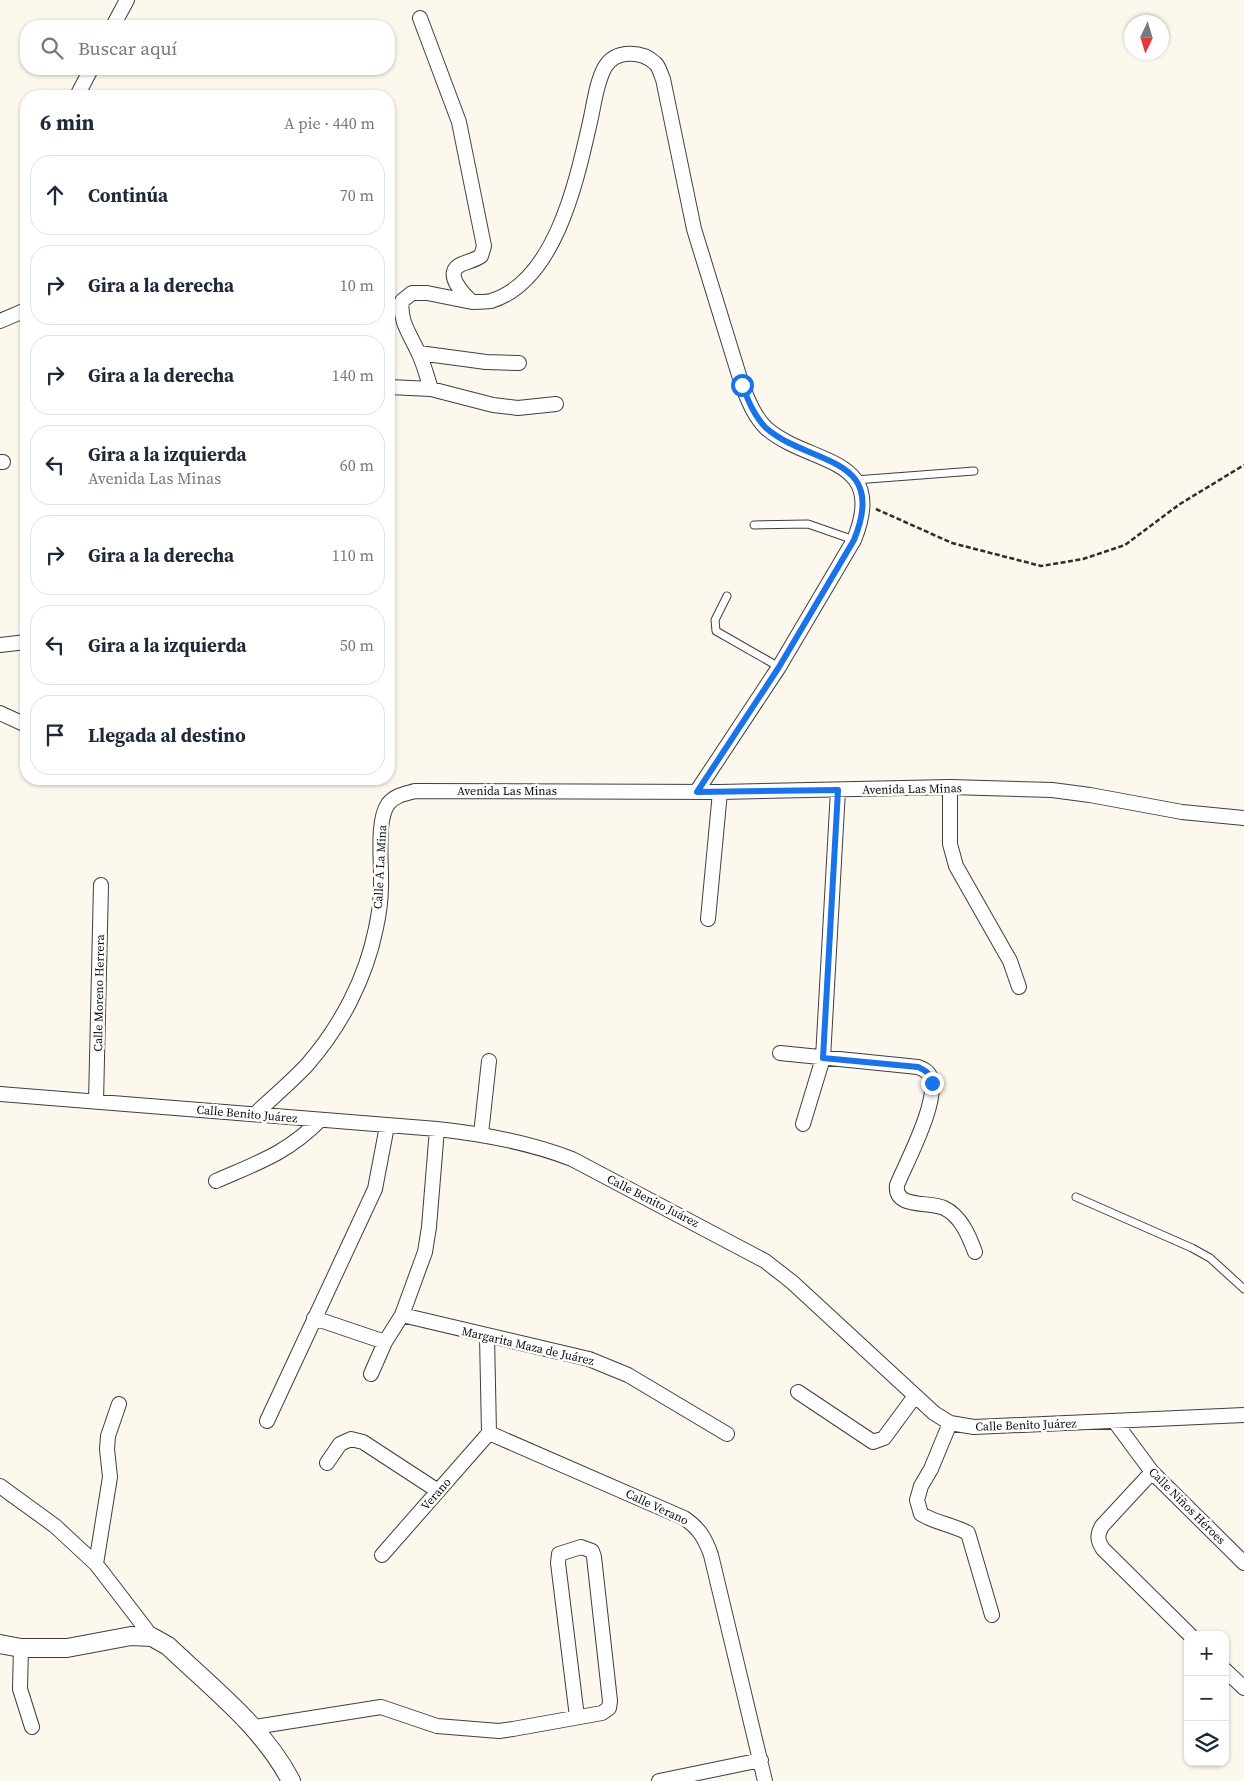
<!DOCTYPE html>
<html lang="es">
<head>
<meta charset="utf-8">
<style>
  body { margin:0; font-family:"Source Serif 4",serif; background:#f6f6f7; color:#1f2937 }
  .controls { position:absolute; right:15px; bottom:15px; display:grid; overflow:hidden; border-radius:10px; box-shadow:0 1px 4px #0004 }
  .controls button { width:45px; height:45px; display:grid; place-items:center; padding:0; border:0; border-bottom:1px solid #e0e1e3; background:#fff; color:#1f2937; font:25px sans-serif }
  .compass { position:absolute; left:1124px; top:15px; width:45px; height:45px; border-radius:50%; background:#fff; box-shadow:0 1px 4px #0004; rotate:184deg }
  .stop { position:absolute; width:15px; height:15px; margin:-11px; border:4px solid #1a73e8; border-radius:50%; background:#fff }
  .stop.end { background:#1a73e8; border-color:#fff; box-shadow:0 1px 5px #0008 }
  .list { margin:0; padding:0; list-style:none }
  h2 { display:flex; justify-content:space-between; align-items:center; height:65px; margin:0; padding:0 20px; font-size:21px }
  h2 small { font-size:16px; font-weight:400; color:#747a83 }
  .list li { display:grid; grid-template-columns:32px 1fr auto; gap:15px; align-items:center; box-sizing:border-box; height:80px; margin:0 10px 10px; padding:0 10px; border:1px solid #e0e1e3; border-radius:20px }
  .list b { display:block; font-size:19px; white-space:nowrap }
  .list p { margin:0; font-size:16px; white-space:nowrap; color:#747a83 }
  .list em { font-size:16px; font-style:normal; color:#747a83 }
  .icon { flex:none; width:28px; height:28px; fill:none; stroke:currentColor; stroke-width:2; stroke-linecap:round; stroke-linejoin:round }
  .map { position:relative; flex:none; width:1244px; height:1781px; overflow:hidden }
  .search { position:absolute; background:#fff; box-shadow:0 1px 4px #0004; left:20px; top:20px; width:375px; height:55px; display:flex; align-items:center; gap:12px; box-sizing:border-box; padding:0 18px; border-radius:20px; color:#747a83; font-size:19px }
  .panel { position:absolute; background:#fff; box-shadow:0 1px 4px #0004; left:20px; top:90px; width:375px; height:695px; border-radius:20px }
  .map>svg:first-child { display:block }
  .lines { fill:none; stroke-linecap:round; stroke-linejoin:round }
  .service-casing { stroke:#3f3f3f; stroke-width:9 }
  .minor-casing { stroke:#3f3f3f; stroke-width:16 }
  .tertiary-casing { stroke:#3f3f3f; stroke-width:20 }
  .path { stroke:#2e2e2e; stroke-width:2.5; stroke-dasharray:5 2.5; stroke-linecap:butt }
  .service { stroke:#fff; stroke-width:7 }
  .minor { stroke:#fff; stroke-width:14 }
  .tertiary { stroke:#fff; stroke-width:18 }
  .route { stroke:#1a73e8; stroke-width:6 }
  .labels { text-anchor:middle; stroke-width:5; stroke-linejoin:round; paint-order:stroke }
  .street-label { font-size:12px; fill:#0c0c0c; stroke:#fff }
</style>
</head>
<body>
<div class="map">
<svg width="1244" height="1781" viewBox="0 0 1244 1781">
  <rect width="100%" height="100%" fill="#fdf8ee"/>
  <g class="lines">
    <!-- service casing -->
    <g class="service-casing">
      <path id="service" d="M855 480 974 471
        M754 525 808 524 854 540
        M727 596 715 620 716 631 779 667
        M1076 1197 1192 1248 1210 1258 1244 1289"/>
    </g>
    <!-- minor casing -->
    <g class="minor-casing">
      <path id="minor" d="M420 18 459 122 484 246 481 256C475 260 469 261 462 264 442 272 463 294 472 302 478 302 486 302 491 301 556 281 577 179 590 122 594 105 596 83 605 67 615 50 641 50 655 63 659 66 661 75 663 79L694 229 742 385C748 400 754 416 766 428 809 466 889 454 854 540L779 667 697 791
        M113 26 127 0
        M77 96 91 69
        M472 302 427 293H412L402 301C399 321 410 334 418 352 424 364 427 377 431 389L493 405 518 408 556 404
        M0 321 26 310
        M419 353 486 362 519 363
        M389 387 431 389
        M0 462H3
        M0 645 26 642
        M0 713 26 725
        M950 787V844L956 866 1010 961 1019 987
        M708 919 720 792
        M780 1053 918 1067C923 1069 928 1071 930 1076 941 1098 906 1163 897 1185 894 1209 929 1201 944 1208 961 1216 969 1236 975 1252
        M0 1094 437 1129C484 1134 528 1142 572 1159L765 1261 792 1282 934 1413 950 1423 974 1427 1244 1415
        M96 1102 101 885
        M255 1114C272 1098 291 1082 307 1065 341 1026 366 978 376 928 379 914 381 900 381 886 382 865 376 821 388 804 395 795 405 794 415 791L720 792 950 787 1052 790 1090 795 1182 812 1244 818
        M803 1124 823 1058 838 790
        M481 1134 489 1061
        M216 1181C259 1162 286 1154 320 1120
        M402 1315 589 1359 628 1375 727 1434
        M314 1318 385 1342
        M487 1336 489 1433
        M371 1374 385 1342 402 1315 425 1252 429 1227 437 1129
        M798 1392 873 1442 884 1438 915 1396
        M267 1421 375 1189 387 1126
        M1115 1422 1152 1472 1244 1563
        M950 1423 931 1469 921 1486 917 1500 921 1514C936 1523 953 1525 968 1533L992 1615
        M489 1433 684 1518C699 1528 705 1538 711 1555L765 1781
        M327 1463 340 1444 351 1439 363 1442 438 1491
        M1152 1472 1102 1526C1097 1535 1097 1540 1103 1549L1190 1635
        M0 1486 55 1526 96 1564 152 1637
        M382 1555 489 1433
        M96 1564 110 1477 107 1449 108 1436 119 1404
        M21 1648 20 1689 32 1727
        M1225 1670 1244 1688
        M254 1727 381 1707 437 1726 499 1731 513 1729 602 1713 609 1708 610 1701 594 1557 592 1551 581 1547 559 1554 558 1563 577 1717
        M659 1781 761 1760"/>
    </g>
    <!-- tertiary casing -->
    <g class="tertiary-casing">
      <path id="tertiary" d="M0 1644 21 1648H67L131 1636 152 1637 168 1646C212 1688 263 1727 291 1781"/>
    </g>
    <!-- path -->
    <path class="path" d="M876 509 952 543 1041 566 1083 559 1125 545 1180 504 1244 465"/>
    <!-- service -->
    <use href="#service" class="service"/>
    <!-- minor -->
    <use href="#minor" class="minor"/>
    <!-- tertiary -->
    <use href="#tertiary" class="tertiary"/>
  </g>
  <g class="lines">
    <!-- route -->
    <path class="route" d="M742 385C748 400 754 416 766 428 810 466 889 454 854 540L779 667 697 792 838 790 823 1058 918 1067C927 1071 930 1074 932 1083"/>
  </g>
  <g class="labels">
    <!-- street labels -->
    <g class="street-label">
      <text transform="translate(912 789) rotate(-1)" y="4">Avenida Las Minas</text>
      <text x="507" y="795">Avenida Las Minas</text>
      <text transform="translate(380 867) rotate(-87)" y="4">Calle A La Mina</text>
      <text transform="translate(99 993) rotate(-89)" y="4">Calle Moreno Herrera</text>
      <text transform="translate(247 1114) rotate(5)" y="4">Calle Benito Juárez</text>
      <text transform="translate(653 1201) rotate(27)" y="4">Calle Benito Juárez</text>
      <text transform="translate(528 1346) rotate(13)" y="4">Margarita Maza de Juárez</text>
      <text transform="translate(1026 1425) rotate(-2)" y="4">Calle Benito Juárez</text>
      <text transform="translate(436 1494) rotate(-49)" y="4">Verano</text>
      <text transform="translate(1187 1506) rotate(45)" y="4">Calle Niños Héroes</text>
      <text transform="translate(657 1507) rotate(25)" y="4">Calle Verano</text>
    </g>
  </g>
</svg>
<div class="controls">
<button>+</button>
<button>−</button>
<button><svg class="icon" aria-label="layers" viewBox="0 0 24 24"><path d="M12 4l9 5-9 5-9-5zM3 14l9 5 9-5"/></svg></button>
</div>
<svg class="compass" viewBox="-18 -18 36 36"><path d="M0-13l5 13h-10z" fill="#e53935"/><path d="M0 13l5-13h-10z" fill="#747a83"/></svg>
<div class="stop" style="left:742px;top:385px"></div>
<div class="stop end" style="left:932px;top:1083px"></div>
<div class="search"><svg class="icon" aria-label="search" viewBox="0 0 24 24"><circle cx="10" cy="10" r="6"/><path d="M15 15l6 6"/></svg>Buscar aquí</div>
<section class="panel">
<h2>6 min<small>A pie · 440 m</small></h2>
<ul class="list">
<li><svg class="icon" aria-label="ahead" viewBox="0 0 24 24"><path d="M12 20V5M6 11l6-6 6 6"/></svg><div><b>Continúa</b></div><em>70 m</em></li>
<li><svg class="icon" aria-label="right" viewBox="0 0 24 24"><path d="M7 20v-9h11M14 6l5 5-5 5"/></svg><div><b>Gira a la derecha</b></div><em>10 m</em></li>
<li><svg class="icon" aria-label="right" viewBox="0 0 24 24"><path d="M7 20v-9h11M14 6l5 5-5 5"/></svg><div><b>Gira a la derecha</b></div><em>140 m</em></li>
<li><svg class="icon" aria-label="left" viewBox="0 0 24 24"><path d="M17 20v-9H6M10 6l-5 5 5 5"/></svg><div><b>Gira a la izquierda</b><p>Avenida Las Minas</p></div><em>60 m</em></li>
<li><svg class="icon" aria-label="right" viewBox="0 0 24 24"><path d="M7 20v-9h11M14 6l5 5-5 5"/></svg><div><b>Gira a la derecha</b></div><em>110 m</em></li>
<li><svg class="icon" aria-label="left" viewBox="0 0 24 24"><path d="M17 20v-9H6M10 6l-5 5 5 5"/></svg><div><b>Gira a la izquierda</b></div><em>50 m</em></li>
<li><svg class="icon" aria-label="arrive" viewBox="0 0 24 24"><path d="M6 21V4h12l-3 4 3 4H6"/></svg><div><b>Llegada al destino</b></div></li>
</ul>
</section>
</div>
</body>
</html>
